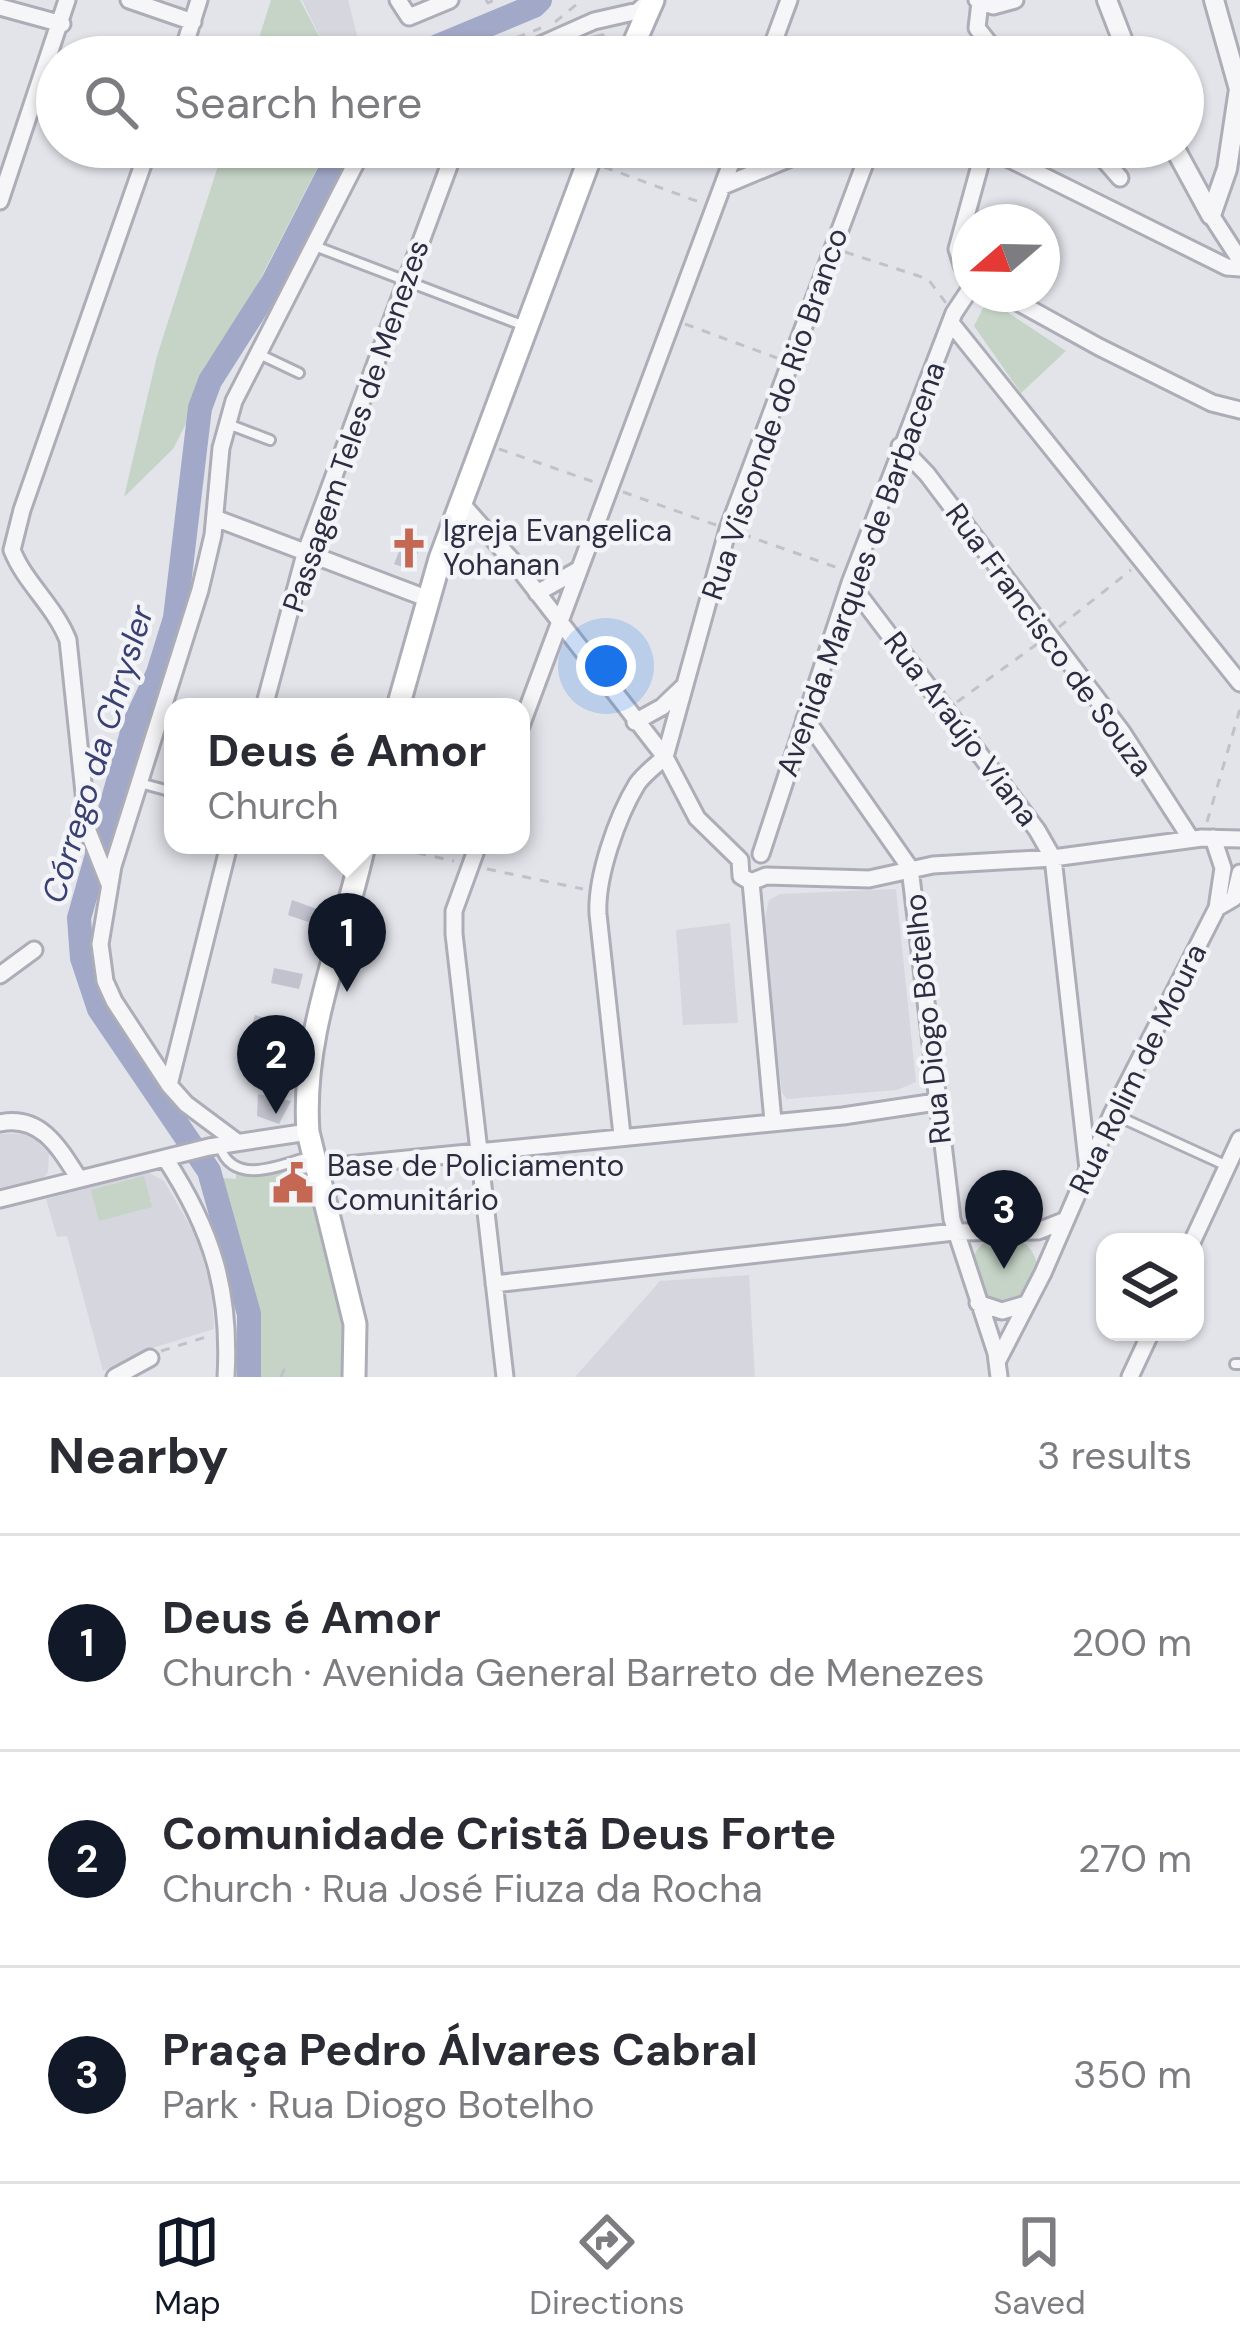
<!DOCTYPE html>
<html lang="en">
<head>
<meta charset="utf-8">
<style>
  body { margin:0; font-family:"DM Sans",sans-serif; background:#f7f7f7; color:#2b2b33 }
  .controls { position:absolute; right:36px; bottom:36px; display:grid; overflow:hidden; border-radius:24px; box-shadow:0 3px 9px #0004 }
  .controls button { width:108px; height:108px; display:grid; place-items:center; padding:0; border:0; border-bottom:3px solid #e1e1e2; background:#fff; color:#2b2b33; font:60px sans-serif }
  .compass { position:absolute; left:952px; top:204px; width:108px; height:108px; border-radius:50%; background:#fff; box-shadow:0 3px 9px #0004; rotate:250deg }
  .you { position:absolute; left:606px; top:666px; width:42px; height:42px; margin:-30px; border:9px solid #fff; border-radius:50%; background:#1a73e8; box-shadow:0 0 0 18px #1a73e833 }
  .badge { display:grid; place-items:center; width:78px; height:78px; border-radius:50%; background:#111827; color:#fff; font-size:39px; font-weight:700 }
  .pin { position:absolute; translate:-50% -99px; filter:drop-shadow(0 3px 6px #0008) }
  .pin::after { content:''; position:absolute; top:63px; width:42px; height:36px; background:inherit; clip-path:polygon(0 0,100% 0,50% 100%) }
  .popup { position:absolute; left:164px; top:698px; width:366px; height:156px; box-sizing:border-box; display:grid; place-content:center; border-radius:24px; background:#fff; filter:drop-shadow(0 3px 9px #0005); font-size:39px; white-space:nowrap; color:#7c7c81 }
  .popup b { font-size:45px; color:#2b2b33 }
  .popup::after { content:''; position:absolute; left:50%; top:100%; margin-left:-24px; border:24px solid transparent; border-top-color:#fff }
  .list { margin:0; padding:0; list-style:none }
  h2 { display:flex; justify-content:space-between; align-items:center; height:156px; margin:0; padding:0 48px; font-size:51px }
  h2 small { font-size:39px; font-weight:400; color:#7c7c81 }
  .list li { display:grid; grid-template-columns:78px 1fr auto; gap:36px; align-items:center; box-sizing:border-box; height:216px; padding:0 48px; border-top:3px solid #e1e1e2 }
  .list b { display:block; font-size:45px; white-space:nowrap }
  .list p { margin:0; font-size:39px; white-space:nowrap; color:#7c7c81 }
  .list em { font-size:39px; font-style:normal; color:#7c7c81 }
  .icon { flex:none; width:66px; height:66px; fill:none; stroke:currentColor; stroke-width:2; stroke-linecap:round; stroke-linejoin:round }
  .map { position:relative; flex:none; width:1240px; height:1377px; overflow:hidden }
  .search { position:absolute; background:#fff; box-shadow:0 3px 9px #0004; left:36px; right:36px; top:36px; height:132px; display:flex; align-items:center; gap:30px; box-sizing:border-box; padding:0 42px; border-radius:66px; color:#7c7c81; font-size:45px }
  .sheet { height:804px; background:#fff }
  nav { display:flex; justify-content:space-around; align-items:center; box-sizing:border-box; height:168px; border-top:3px solid #e1e1e2; background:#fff; font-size:33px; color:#7c7c81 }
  nav a { display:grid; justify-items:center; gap:6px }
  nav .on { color:#111827 }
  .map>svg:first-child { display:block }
  .built { fill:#d6d6df }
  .green { fill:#c5d4c6 }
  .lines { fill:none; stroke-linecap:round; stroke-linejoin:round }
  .river { stroke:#a2a8c7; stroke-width:24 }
  .building { fill:#c1c2cd }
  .service-casing { stroke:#acadb7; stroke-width:14 }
  .minor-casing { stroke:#acadb7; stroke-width:21 }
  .tertiary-casing { stroke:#acadb7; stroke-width:24 }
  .secondary-casing { stroke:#acadb7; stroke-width:27 }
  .path { stroke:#c1c2c9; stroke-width:3; stroke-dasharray:9 9; stroke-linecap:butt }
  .service { stroke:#f6f6f9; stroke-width:8 }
  .minor { stroke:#f6f6f9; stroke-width:15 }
  .tertiary { stroke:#f6f6f9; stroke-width:18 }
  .secondary { stroke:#fff; stroke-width:21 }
  .labels { text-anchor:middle; stroke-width:9; stroke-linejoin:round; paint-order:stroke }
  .street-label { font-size:30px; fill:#2c2d41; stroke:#f3f4f8 }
  .poi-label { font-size:30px; fill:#2c2d41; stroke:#f3f4f8; text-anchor:start }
  .water-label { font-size:33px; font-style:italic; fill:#3a4072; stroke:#f3f4f8 }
</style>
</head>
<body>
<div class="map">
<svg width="1240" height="1377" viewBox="0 0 1240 1377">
  <rect width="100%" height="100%" fill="#e3e4ea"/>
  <!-- built -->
  <path class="built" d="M302 0H348L358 39 327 51Z
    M896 889 916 1082 897 1090 787 1099 782 1093 765 955 762 932 769 900 780 894Z
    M730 923 738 1023 683 1025 676 930Z
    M29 1133 49 1154 48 1172 44 1177 0 1190V1134Z
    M148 1172 164 1181 197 1238 212 1291 214 1329 146 1350 103 1371 67 1236 57 1237 46 1199Z
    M749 1275 755 1377H575L660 1281Z"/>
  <!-- green -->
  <path class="green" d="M271 0H300L330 57H253Z
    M224 147H328L173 449 124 497 157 356Z
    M995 304 1066 351 1021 393 974 326 983 308Z
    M309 1162 345 1307 346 1377H252C257 1311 239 1242 221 1178L236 1179V1174Z
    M144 1176 152 1207 99 1221 91 1190Z
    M971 1269a33 33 0 1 1 66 0a33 33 0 1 1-66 0Z"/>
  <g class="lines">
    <!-- river -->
    <path class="river" d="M411 57 534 6 540 0
      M249 1377V1314L209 1171 99 1009 82 958 79 918 135 722 158 673 175 618 200 408 210 381 273 282 342 147"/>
  </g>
  <!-- building -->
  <path class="building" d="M603 33 610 41 601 57H566L573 40Z
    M402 544 419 550 411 570 394 564Z
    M292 900 328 913 325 928 288 915Z
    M274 968 303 974 299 989 271 983Z
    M255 1015 290 1025 287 1036 252 1026Z
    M246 1054 287 1063 282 1083 243 1072Z
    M258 1094 291 1101 279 1124 257 1116Z
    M300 1168 306 1172 305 1185 296 1199 280 1189 291 1170 298 1173Z"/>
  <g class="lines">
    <!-- service casing -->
    <g class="service-casing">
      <path id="service" d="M312 245 522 325
        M259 354 299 373
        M228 424 270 440
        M140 783 173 792
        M1113 1114 1225 1165
        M220 1147C234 1187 281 1165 311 1156
        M1235 1364H1240"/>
    </g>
    <!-- minor casing -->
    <g class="minor-casing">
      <path id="minor" d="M129 0 193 22
        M398 0 409 17 450 0
        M977 0 993 6 1015 0
        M980 2 977 28 1000 57
        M0 7 62 24
        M181 57 199 0
        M513 57 594 21 638 11 650 0
        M768 57 789 0
        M985 147 1227 267 1240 268
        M1093 147 1120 178
        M723 186 817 147
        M0 201 67 0
        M1211 215 1240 260
        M970 273 962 265 957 249 985 147
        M1003 294 1099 347 1212 403 1240 410
        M951 323 1240 683
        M900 446 927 474 1122 732 1191 839
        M462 504 516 565 665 757 697 818 740 860
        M215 518 426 598
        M12 550 22 510 149 147
        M12 550C25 583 54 605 68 640L88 831 109 884
        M850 583 1037 830 1053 858 1088 1169
        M537 593 578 570
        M264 707 305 554 456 147
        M805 718 910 868 952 1219 996 1353 999 1377
        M635 722 662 707 684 686
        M521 726 737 147
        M478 845 454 911V934L505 1377
        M761 854 850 583 954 313 970 289
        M740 860 741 876 751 882 766 876 869 879 933 865 1053 858 1202 838 1240 839
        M751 882 773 1121
        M1217 908 1234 898 1240 873
        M0 975 34 950
        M169 1085 229 845
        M0 1123C41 1114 60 1149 79 1179
        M622 1135 598 914C596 877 617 817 637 784 644 774 656 765 665 757L728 529 871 147
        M237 1142 186 1104 169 1085 114 1001 105 981 100 944 113 866 200 590 213 535 221 448 234 401 364 147
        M165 1158C212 1230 231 1290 226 1377
        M316 1168 843 1116 936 1102
        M0 1199 209 1147 308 1132
        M1192 1242 1240 1139
        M494 1284 954 1232 1038 1231 1066 1220
        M978 1303 1002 1311 1026 1304
        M998 1360 1043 1273 1112 1114 1217 908 1223 868 1213 838
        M115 1377 150 1358
        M1130 1377 1151 1332"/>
    </g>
    <!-- tertiary casing -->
    <g class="tertiary-casing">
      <path id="tertiary" d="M1107 0 1129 57
        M1174 147 1211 215
        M1211 215 1227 169 1239 89 1214 0"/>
    </g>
    <!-- secondary casing -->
    <g class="secondary-casing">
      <path id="secondary" d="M628 57 653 0
        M398 707 440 559 594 147
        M354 1377 355 1324 308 1132C301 1033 343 941 364 845"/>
    </g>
    <!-- path -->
    <path class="path" d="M486 0 488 3 494 0
      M555 22 582 0
      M466 57 541 28
      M604 167 702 203
      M845 252 928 279 946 303
      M685 324 777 358
      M499 449 597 483
      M623 492 716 525
      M742 534 841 569
      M1059 627 1131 570
      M957 702 1037 644
      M1207 822 1240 709
      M382 845 454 861
      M487 869 583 889
      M161 1351 209 1336
      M281 1377 287 1362"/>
    <!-- service -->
    <use href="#service" class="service"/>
    <!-- minor -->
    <use href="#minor" class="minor"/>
    <!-- tertiary -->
    <use href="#tertiary" class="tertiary"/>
    <!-- secondary -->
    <use href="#secondary" class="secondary"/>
  </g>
  <!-- icons -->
  <defs>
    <g id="church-bare" transform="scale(3.24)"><path d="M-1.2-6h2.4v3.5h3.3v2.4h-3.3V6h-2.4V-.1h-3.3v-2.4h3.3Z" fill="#c46854" stroke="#f3f4f8" stroke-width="2.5" paint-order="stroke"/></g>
    <g id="civic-bare" transform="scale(3.24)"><path d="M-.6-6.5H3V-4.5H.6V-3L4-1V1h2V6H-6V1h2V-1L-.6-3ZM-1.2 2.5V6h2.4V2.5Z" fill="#c46854" stroke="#f3f4f8" stroke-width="2.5" paint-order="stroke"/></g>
  </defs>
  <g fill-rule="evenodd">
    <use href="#church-bare" x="409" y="548"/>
    <use href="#civic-bare" x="293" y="1183"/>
  </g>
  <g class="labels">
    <!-- street labels -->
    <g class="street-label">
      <text transform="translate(775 414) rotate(-71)" y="10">Rua Visconde do Rio Branco</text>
      <text transform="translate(356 426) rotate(-71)" y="10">Passagem Teles de Menezes</text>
      <text transform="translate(861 569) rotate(-70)" y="10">Avenida Marques de Barbacena</text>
      <text transform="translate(1049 640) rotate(54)" y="10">Rua Francisco de Souza</text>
      <text transform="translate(961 729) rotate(53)" y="10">Rua Araújo Viana</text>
      <text transform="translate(928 1019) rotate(-96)" y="10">Rua Diogo Botelho</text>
      <text transform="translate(1138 1069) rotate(-64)" y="10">Rua Rolim de Moura</text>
    </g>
    <!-- poi labels -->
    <g class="poi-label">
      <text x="443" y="541">Igreja Evangelica<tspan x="443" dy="34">Yohanan</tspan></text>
      <text x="327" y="1176">Base de Policiamento<tspan x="327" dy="34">Comunitário</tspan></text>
    </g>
    <!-- water labels -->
    <g class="water-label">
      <text transform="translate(97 754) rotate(-73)" y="12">Córrego da Chrysler</text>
    </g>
  </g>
</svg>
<div class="controls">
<button><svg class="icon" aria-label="layers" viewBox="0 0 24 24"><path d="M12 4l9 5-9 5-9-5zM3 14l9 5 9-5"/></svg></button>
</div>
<svg class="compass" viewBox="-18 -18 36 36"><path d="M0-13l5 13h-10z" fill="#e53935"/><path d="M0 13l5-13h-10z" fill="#7c7c81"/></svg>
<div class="you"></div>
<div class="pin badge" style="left:347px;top:992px">1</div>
<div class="popup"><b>Deus é Amor</b>Church</div>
<div class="pin badge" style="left:276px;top:1114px">2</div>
<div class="pin badge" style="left:1004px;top:1269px">3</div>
<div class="search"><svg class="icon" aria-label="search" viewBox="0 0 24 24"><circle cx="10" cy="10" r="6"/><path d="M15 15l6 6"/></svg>Search here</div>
</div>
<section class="sheet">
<h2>Nearby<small>3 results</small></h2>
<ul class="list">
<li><span class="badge">1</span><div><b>Deus é Amor</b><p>Church · Avenida General Barreto de Menezes</p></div><em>200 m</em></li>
<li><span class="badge">2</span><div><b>Comunidade Cristã Deus Forte</b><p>Church · Rua José Fiuza da Rocha</p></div><em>270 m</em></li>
<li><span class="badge">3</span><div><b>Praça Pedro Álvares Cabral</b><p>Park · Rua Diogo Botelho</p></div><em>350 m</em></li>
</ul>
</section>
<nav>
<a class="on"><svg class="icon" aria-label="map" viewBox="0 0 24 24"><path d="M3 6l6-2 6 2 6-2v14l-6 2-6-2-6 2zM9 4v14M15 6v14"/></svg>Map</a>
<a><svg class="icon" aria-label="directions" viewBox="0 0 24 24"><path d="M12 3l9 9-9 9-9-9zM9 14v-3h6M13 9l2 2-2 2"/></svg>Directions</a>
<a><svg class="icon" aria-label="saved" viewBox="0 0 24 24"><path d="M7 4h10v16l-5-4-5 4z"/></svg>Saved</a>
</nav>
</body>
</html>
